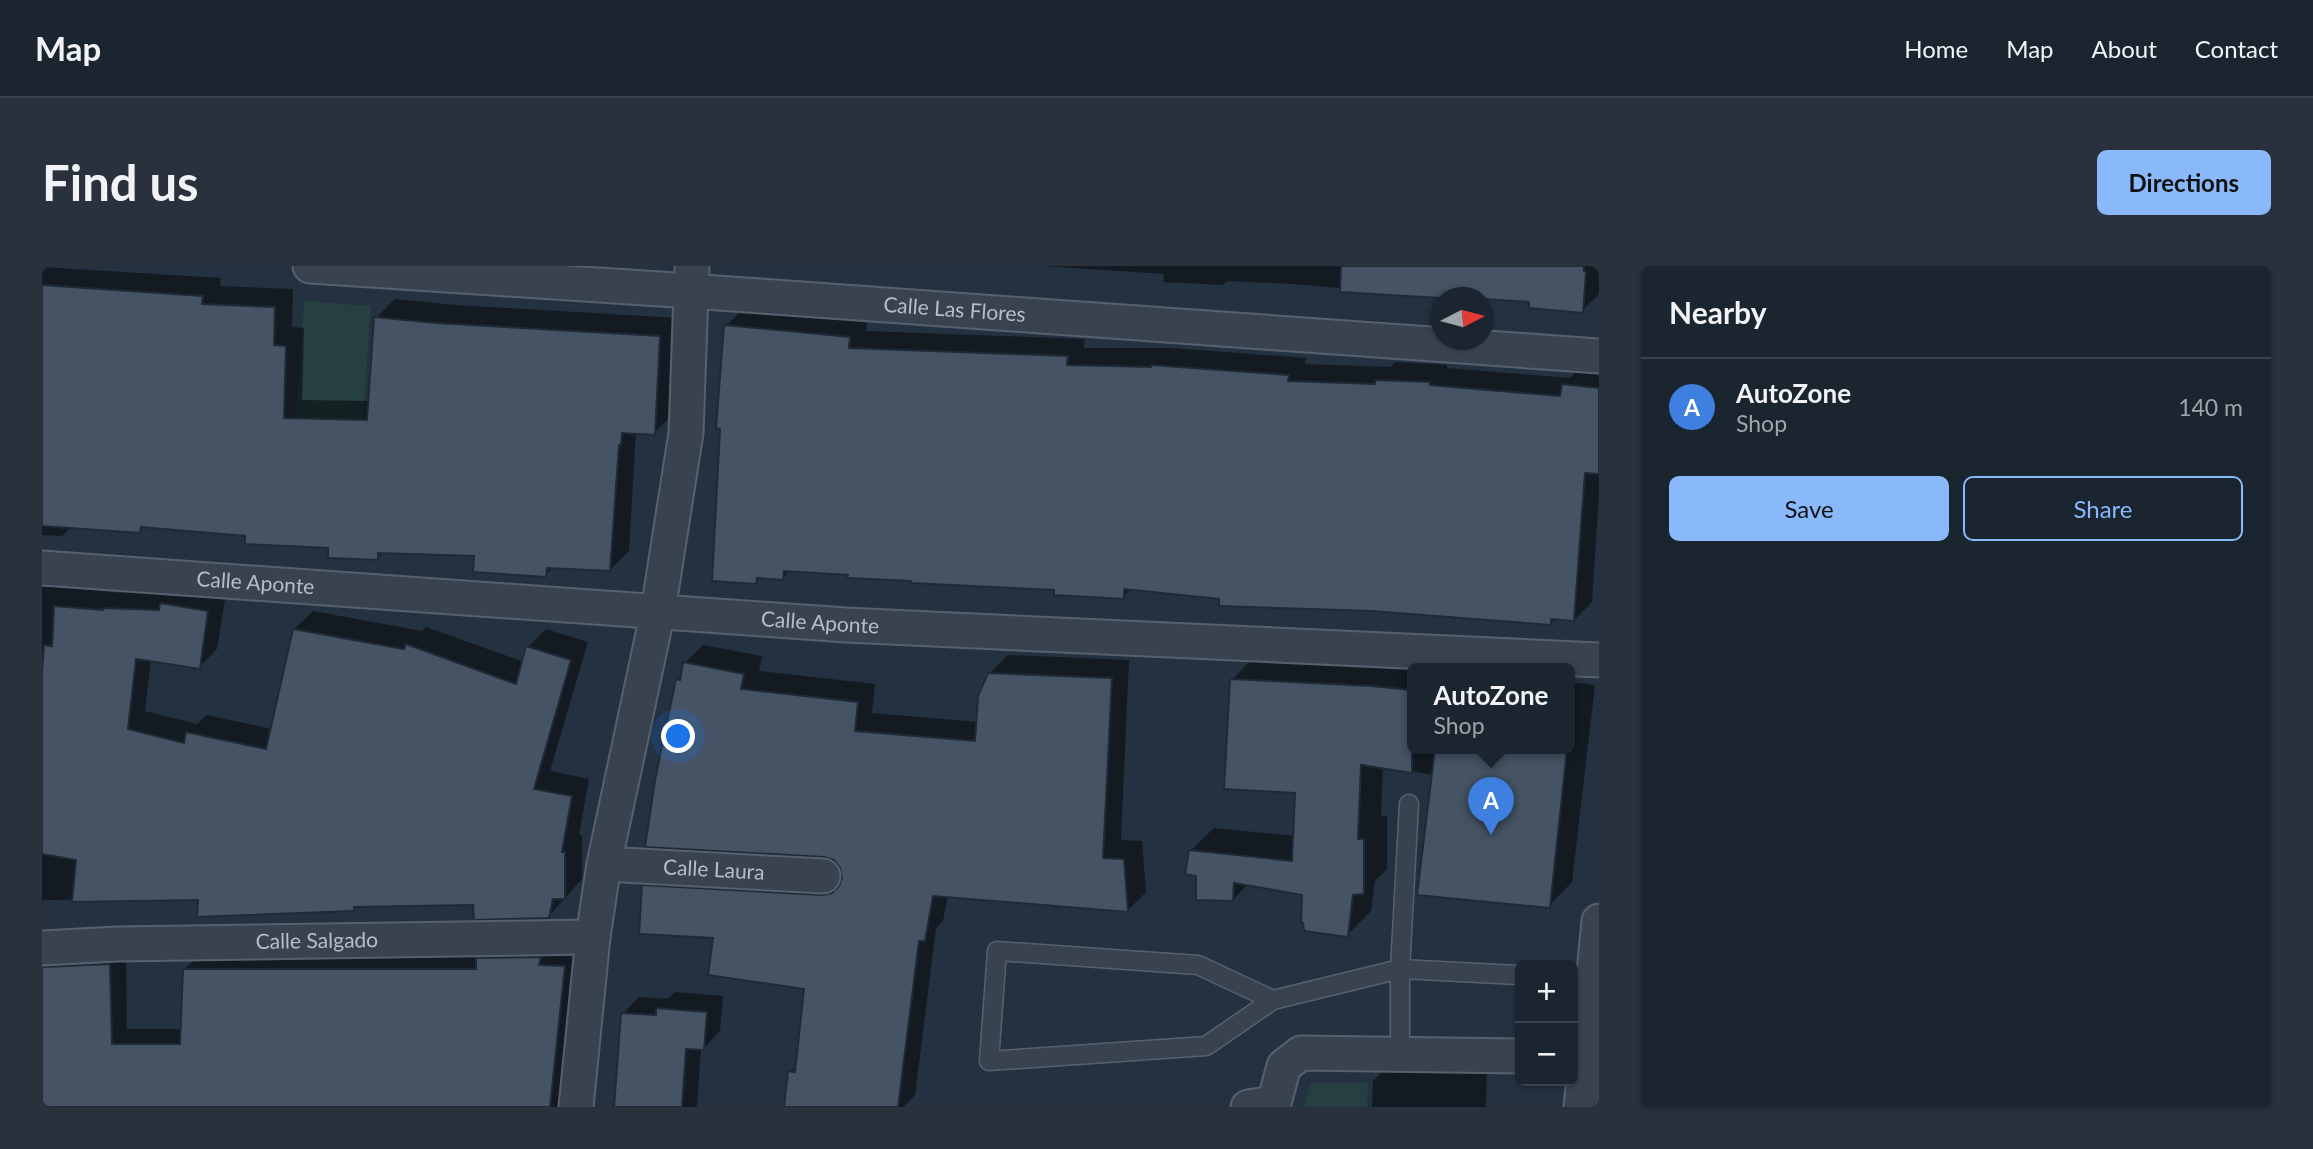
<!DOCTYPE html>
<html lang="en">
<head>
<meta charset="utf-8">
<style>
  body { margin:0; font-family:Lato,sans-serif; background:#28313c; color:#f1f3f6 }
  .controls { position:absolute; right:21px; bottom:21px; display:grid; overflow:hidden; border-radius:10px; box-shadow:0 2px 5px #0004 }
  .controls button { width:63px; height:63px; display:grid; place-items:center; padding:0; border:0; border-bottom:2px solid #39424c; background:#1b2530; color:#f1f3f6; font:35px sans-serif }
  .compass { position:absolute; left:1389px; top:21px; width:63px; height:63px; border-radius:50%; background:#1b2530; box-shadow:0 2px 5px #0004; rotate:84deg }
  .you { position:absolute; left:637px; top:471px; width:24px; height:24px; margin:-18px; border:5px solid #fff; border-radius:50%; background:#1a73e8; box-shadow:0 0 0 10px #1a73e833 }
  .badge { display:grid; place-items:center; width:46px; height:46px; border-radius:50%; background:#8ab9fb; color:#fff; font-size:23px; font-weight:700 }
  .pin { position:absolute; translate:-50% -58px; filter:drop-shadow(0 2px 4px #0008) }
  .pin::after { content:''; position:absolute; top:37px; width:24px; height:21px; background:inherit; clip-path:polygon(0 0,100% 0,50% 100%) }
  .popup { position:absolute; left:1365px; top:397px; width:168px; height:91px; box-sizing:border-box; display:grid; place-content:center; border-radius:10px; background:#1b2530; filter:drop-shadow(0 2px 5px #0005); font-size:23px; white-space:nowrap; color:#a0a5ab }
  .popup b { font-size:26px; color:#f1f3f6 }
  .popup::after { content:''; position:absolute; left:50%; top:100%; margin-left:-14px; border:14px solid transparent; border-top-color:#1b2530 }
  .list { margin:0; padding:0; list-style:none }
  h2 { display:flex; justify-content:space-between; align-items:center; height:91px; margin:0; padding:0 28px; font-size:30px }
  h2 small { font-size:23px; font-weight:400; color:#a0a5ab }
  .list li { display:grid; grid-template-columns:46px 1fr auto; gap:21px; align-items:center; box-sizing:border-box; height:98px; padding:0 28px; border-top:2px solid #39424c }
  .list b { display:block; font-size:26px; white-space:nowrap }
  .list p { margin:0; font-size:23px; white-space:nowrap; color:#a0a5ab }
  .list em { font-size:23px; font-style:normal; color:#a0a5ab }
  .actions { display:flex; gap:14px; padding:21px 28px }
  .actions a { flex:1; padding:16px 0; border:2px solid #8ab9fb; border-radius:10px; text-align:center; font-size:24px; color:#8ab9fb }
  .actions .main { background:#8ab9fb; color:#111 }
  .map { position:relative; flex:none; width:1557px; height:841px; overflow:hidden; border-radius:10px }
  header { display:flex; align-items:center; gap:42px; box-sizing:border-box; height:98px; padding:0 35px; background:#1b2530; border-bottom:2px solid #39424c }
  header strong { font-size:33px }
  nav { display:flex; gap:38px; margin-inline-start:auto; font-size:24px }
  .intro { display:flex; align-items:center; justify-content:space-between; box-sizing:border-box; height:168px; padding:0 42px }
  h1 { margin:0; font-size:49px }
  .button { padding:18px 32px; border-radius:10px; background:#8ab9fb; color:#111; font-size:24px; font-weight:700 }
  main { display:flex; gap:42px; padding:0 42px }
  aside { flex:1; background:#1b2530; border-radius:10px; box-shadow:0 2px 5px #0004 }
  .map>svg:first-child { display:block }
  .green { fill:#263f41 }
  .shadow { fill:#0007 }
  .building { fill:#455364; stroke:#1f2a37; stroke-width:2 }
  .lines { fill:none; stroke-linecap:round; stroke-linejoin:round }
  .lane-casing { stroke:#57616e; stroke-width:21 }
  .street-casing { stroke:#57616e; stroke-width:37 }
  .lane { stroke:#394350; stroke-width:18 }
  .street { stroke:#394350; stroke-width:33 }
  .labels { text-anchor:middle; stroke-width:5; stroke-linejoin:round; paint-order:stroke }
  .street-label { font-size:21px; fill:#b5becb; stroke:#1d2835 }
</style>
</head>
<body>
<header>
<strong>Map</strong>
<nav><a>Home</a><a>Map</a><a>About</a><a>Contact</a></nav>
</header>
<div class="intro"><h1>Find us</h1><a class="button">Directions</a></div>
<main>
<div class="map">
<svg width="1557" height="841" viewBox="0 0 1557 841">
  <rect width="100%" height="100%" fill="#243140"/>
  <!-- green -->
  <path class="green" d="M262 35 329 40 321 155 254 151Z
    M1269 817H1326L1325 841H1262Z"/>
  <!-- shadow -->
  <path class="shadow" d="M1001 0H1557V28L1540 45 1489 34 1341 26 1251 18 1186 15 1181 19 1121 16 1122 8Z
    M0 1 179 12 178 20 251 23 250 61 262 62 260 134 328 135 334 52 353 33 414 39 636 52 631 148 612 167 594 166 587 285 568 304 512 301 503 309 434 289 342 285 335 292 288 280 205 269 103 260 98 265 30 260 20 270 0 269Z
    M702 42 825 53 824 65 1043 73 1042 82H1129L1264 92 1263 98 1349 101 1353 96 1405 99V102L1528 112 1539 101 1557 103V228L1550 336 1532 354 1514 352 1509 357 1179 332 1090 322 1081 331 1014 322 749 303 741 312 719 310 713 316 684 60Z
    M0 319 79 327 81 325 184 327 175 383 157 401 109 394 103 445 155 458 164 449 230 463 252 363 271 345 380 365 384 361 482 396 486 381 504 363 546 376 508 505 547 513 537 569H540V613L506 651 433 638 315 639 311 643 158 632 0 634Z
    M661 379 720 390 717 405 833 418 830 447 936 456 947 408 966 389 1087 394 1079 574 1100 575 1104 626 1086 644 906 629 901 655 894 662 873 829 861 841H744L748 806 756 798 763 722 673 671 602 620 620 602 802 611 800 601 636 414 640 410 643 397Z
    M1213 390 1405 403H1370V483H1528V416L1553 419 1530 616 1507 640 1392 509 1341 501 1339 550H1345V603L1333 615 1329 645 1305 669 1262 628 1206 618 1191 634 1156 609 1148 585 1172 562 1253 570 1255 525 1190 414Z
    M84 682 85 763H141L142 704 159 687 538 684 522 841H0V736L28 701 45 684Z
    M633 726 681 730 678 765 662 782H659L655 841H574L581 748 597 731 626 733Z
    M1355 792 1445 798 1444 841H1330L1331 815Z"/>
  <!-- building -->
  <path class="building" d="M1299 0H1542V5L1544 6 1541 47 1487 42V36L1441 33V32H1399L1298 26Z
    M0 19 161 30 160 38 233 41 232 79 244 80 242 152 325 154 332 51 394 57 618 70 613 169 580 167 579 179H577L568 305 505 302 504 311 431 306 432 290 336 287V294L286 292V282L203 278V270L99 261 98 267 0 260Z
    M682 59 808 71 807 82 1026 90 1025 99 1109 101V99L1247 109 1246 115 1333 118V114L1388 116V119L1518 130 1520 118 1557 122V208L1543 207 1532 355 1509 353V359L1330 345 1177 340V333L1082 323V333L1012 329V324L869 317V315L805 312 806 309 742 305 741 314 715 312 714 318 670 315 678 163 674 162Z
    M118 337 166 345 158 403 94 393 86 463 142 477 144 466 224 483 251 363 362 383 364 378 474 418 484 380 529 394 492 523 530 530 520 586H523V633H511L507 652 432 654 431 639 312 641V645L155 651 156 634 30 636 34 594 0 588V406L2 379 10 380 12 340 61 344V342L117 344Z
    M641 396 702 408 699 423 816 436 813 465 933 475 936 430 946 407 1070 412 1061 592 1082 593 1086 646 891 630 883 675H877L856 841H742L746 805 753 806 762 723 666 709 671 672 597 668 600 619 781 629 790 627 797 620 800 612 798 602 792 594 782 591 603 581 613 514 634 413 638 414Z
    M1188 413 1329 420 1370 424V507L1319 499 1316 573H1322V628L1311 629 1306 671 1262 665 1261 657 1259 656 1260 629 1192 617 1191 635 1154 634V610L1143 608 1147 584 1250 595 1253 527 1182 523Z
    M1393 483H1525L1508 642 1375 629Z
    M499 691 497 699 523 700 508 841H0V701L68 698 70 778H138L141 703H434V692Z
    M614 742 665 746 662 784 644 783 640 841H572L579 747 614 749Z"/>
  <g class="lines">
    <!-- lane casing -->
    <g class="lane-casing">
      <path id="lane" d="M1231 734 1164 780 947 795 955 685 1156 699 1231 734 1358 703 1476 709
        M1358 787V703L1367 538"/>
    </g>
    <!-- street casing -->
    <g class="street-casing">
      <g id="street">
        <path id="s1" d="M268 0 648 25 1557 90"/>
        <path id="s2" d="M0 302 804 359 1557 394"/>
        <path id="s3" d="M562 598 781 610"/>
        <path id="s4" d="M0 682 75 678 551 671"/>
        <path d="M534 841 551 671 562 598 616 345 644 167 650 0"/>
        <path d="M1206 841 1232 837 1242 800 1259 787 1478 790"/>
        <path d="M1539 841 1557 655"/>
      </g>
    </g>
    <!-- lane -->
    <use href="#lane" class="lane"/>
    <!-- street -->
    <use href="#street" class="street"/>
  </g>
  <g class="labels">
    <!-- street labels -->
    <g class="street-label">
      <text dy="7" stroke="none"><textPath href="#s1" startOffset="646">Calle Las Flores</textPath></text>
      <text dy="7" stroke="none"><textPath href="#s2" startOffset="214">Calle Aponte</textPath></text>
      <text dy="7" stroke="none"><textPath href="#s2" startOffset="780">Calle Aponte</textPath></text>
      <text dy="7" stroke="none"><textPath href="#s3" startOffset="110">Calle Laura</textPath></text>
      <text dy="7" stroke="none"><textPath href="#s4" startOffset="275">Calle Salgado</textPath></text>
    </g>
  </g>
</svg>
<div class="controls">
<button>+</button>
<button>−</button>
</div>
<svg class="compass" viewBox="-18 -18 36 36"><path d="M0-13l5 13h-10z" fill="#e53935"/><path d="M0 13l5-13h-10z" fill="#a0a5ab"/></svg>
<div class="you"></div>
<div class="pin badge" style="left:1449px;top:569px;background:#3f7fe0">A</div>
<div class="popup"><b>AutoZone</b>Shop</div>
</div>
<aside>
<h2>Nearby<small></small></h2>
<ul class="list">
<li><span class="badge" style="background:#3f7fe0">A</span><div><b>AutoZone</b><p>Shop</p></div><em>140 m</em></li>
</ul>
<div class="actions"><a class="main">Save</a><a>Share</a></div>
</aside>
</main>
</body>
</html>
